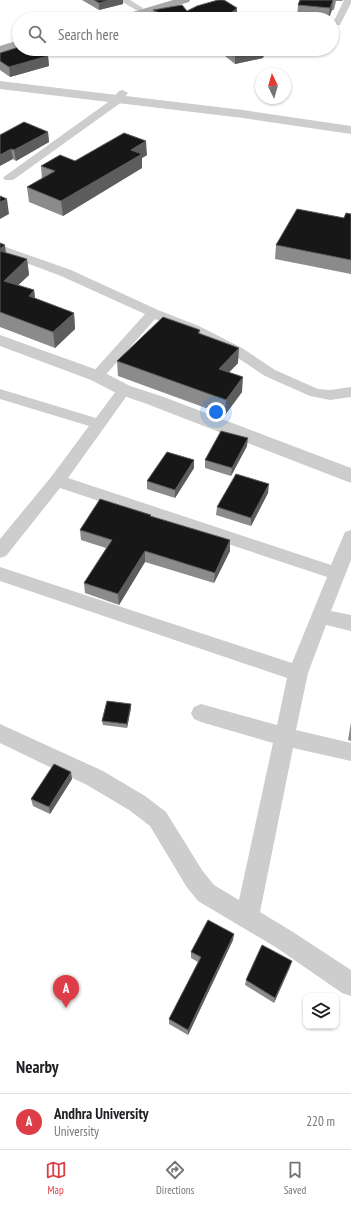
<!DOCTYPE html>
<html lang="en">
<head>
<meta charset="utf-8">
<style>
  body { margin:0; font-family:"PT Sans Narrow",sans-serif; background:#f6f6f6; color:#202124 }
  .controls { position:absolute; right:12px; bottom:12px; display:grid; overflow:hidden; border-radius:8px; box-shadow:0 1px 3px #0004 }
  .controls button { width:36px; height:36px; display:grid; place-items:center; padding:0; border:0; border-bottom:1px solid #e0e0e0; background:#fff; color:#202124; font:20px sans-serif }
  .compass { position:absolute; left:255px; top:68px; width:36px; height:36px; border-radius:50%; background:#fff; box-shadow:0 1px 3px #0004; rotate:355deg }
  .you { position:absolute; left:216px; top:412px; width:14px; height:14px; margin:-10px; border:3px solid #fff; border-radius:50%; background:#1a73e8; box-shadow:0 0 0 6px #1a73e833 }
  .badge { display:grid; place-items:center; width:26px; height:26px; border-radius:50%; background:#dd3d47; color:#fff; font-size:13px; font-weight:700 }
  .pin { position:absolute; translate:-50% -33px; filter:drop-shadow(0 1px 2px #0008) }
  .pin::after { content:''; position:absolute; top:21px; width:14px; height:12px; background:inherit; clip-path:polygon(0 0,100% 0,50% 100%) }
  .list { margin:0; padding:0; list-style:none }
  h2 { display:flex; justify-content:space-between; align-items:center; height:52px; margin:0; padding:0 16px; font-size:17px }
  h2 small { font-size:13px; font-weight:400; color:#757577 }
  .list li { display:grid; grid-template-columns:26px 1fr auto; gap:12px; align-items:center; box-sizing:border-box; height:56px; padding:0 16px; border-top:1px solid #e0e0e0 }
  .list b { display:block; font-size:15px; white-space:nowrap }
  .list p { margin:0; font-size:13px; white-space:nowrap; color:#757577 }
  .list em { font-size:13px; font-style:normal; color:#757577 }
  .icon { flex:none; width:22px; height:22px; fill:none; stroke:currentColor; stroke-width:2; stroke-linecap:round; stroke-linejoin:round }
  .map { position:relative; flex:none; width:351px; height:1041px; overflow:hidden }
  .search { position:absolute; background:#fff; box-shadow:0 1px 3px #0004; left:12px; right:12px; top:12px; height:44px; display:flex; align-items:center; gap:10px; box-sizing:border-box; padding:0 14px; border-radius:22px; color:#757577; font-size:15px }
  .sheet { height:108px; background:#fff }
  nav { display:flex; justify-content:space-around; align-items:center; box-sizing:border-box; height:56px; border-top:1px solid #e0e0e0; background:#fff; font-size:11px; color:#757577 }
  nav a { display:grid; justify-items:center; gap:2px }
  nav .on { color:#dd3d47 }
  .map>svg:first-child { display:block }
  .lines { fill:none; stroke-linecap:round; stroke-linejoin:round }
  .minor { fill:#cdcdcd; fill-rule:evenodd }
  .tertiary { fill:#cdcdcd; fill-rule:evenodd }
  .primary { fill:#a8a8a8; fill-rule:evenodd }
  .wall { fill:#8b8b8b }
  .shaded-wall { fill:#5d5d5d }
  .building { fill:#171717; stroke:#5d5d5d }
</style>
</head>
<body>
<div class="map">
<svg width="351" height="1041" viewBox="0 0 351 1041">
  <rect width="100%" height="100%" fill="#fff"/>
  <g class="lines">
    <!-- minor -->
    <path class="minor" d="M119 0H130L143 8 142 10H136Z
      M344 0H351V3L340 25H334L333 23Z
      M123 90 128 93 119 104 13 180H5L3 178 5 176 111 100 119 91Z
      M0 245 71 270 158 310 199 326 242 348 275 370 318 389 330 390 351 387V397L330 400 310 396 265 376 232 354 189 332 155 319 102 379 97 381 92 379 90 376 92 373 145 314 61 276 0 253Z
      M124 385 129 387 131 390 68 478 331 565 345 532 351 530V560L331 611 351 615V631L326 625 308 673 296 730 351 743V761L293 748 260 912 293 932 351 970V996L342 993 277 948 198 901 186 886 150 826 129 810 87 785 0 743V724L103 771 145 796 166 812 202 870 214 885 239 900 273 743 201 722 194 719 191 713 194 707 201 704 277 725 287 678 0 581V567L292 663 327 577 60 488 6 556 0 558V539L51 477 89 426 0 399V389L96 418 119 387Z"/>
    <!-- tertiary -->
    <path class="tertiary" d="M0 81 243 110 351 126V134L243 118 0 89Z
      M0 335 103 372 130 386 161 396 351 468V483L147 404 118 394 91 380 0 346Z"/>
    <!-- primary -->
    <path class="primary" d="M173 0H190L189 2 132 19H114L116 17Z
      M19 40V48L0 54V46Z"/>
  </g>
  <!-- wall -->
  <path class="wall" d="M82 0H123V4L99 10Z
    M300 0H343L342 1H336L334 10H332L329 19H305L297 18 298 5Z
    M237 8V13L274 15V19H153V10L187 11Z
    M165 49H188L170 53Z
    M216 49H266L263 58 235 64Z
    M0 53 48 56 49 66 10 77 0 70Z
    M48 132 49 142 16 161 13 159 0 135Z
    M147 155 142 158V168L63 216 29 202 27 187 42 179 41 166 75 161Z
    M351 214V274L275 259 276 245 344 218Z
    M0 243 6 253 27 259 29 275 18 285 34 290 35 298 74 313 75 329 55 348 0 327Z
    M200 330V333L238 363 229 372 242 392 225 415 118 376 117 361Z
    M247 446 231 476 205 468V460Z
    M194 460V468L175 498 147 489V481Z
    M268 493 251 526 216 515 217 507Z
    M151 515V516L230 540V551L214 583 145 562 119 605 85 593 84 583 106 548 81 540 80 530Z
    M131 708 127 728 103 725 102 721Z
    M351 722V741L348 740Z
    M72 779 50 814 33 806 31 799Z
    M233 940 188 1035 169 1024V1019L198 962 191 958V952Z
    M290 967 274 1003 245 985 246 980Z"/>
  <!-- shaded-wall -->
  <path class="shaded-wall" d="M110 0H123V4L99 10V3Z
    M333 0 332 10 328 19 330 8Z
    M237 8V19L231 13Z
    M170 49H188L170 53Z
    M243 49H266L263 58 235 64V51Z
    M48 56 49 66 10 77 9 67Z
    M48 132 49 142 16 161 14 150Z
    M146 141 147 155 142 158V168L63 216 61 201 131 150Z
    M11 149 13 159 0 166V155Z
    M7 199 9 214 0 219V202Z
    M5 245 7 261 0 263V249Z
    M27 259 29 275 6 297 4 281Z
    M34 290 36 306 29 296Z
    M74 313 75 329 55 348 53 332Z
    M239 348 238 363 218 384 219 369Z
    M243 377 242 392 225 415 226 400Z
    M248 438 247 446 231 476 232 468Z
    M194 460V468L175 498V490Z
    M269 484 268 493 251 526V518Z
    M230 540V551L214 583 215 573Z
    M145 551V562L119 605 118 594Z
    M131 704V708L127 728V724Z
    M71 772 72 779 50 814 49 807Z
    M234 934 233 940 188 1035V1030Z
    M292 961 290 967 274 1003 275 998Z"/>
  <!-- building -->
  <path class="building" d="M94 0H110L99 3Z
    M218 0H224L237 8 231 13 274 15 273 19H172L153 10 182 5 187 11 197 6Z
    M300 0H333L330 8 298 5Z
    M19 47V49H35L48 56 9 67 0 61V53Z
    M233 49H243L235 51Z
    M24 122 48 132 14 150 11 149 0 155V135Z
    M124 133 146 141 131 150 142 154 61 201 27 187 55 171 41 166 60 155 75 161Z
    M0 196 7 199 0 202Z
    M297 209 344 218 346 213 351 214V260L276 245Z
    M0 243 5 245 0 249Z
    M0 251 27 259 4 281 34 290 29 296 74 313 53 332 0 312Z
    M163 317 200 330 198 333 239 348 219 369 243 377 226 400 117 361Z
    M221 431 248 438 232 468 205 460Z
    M167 452 194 460 175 490 147 481Z
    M236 474 269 484 251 518 217 507Z
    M100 499 151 515 150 516 230 540 215 573 145 551 118 594 84 583 112 540 80 530Z
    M107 701 131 704 127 724 102 721Z
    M54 764 71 772 49 807 31 799Z
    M208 920 234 934 188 1030 169 1019 201 957 191 952Z
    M262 945 292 961 275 998 246 980Z"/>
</svg>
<div class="controls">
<button><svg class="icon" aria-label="layers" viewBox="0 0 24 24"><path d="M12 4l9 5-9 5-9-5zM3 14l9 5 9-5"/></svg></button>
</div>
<svg class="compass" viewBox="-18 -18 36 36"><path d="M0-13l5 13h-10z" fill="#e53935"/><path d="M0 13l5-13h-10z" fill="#757577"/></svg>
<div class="you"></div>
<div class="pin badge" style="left:66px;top:1008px">A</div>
<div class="search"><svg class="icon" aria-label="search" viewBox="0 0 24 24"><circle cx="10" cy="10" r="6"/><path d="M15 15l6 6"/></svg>Search here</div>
</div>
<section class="sheet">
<h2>Nearby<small></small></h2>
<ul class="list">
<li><span class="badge">A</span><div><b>Andhra University</b><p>University</p></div><em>220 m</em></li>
</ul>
</section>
<nav>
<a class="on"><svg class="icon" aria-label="map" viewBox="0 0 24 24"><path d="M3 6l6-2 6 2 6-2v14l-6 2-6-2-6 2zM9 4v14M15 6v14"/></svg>Map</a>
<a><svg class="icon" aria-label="directions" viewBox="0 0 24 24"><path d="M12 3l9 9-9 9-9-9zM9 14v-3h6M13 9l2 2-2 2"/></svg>Directions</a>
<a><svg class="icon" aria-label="saved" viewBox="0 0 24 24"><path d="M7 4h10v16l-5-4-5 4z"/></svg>Saved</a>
</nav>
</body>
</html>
